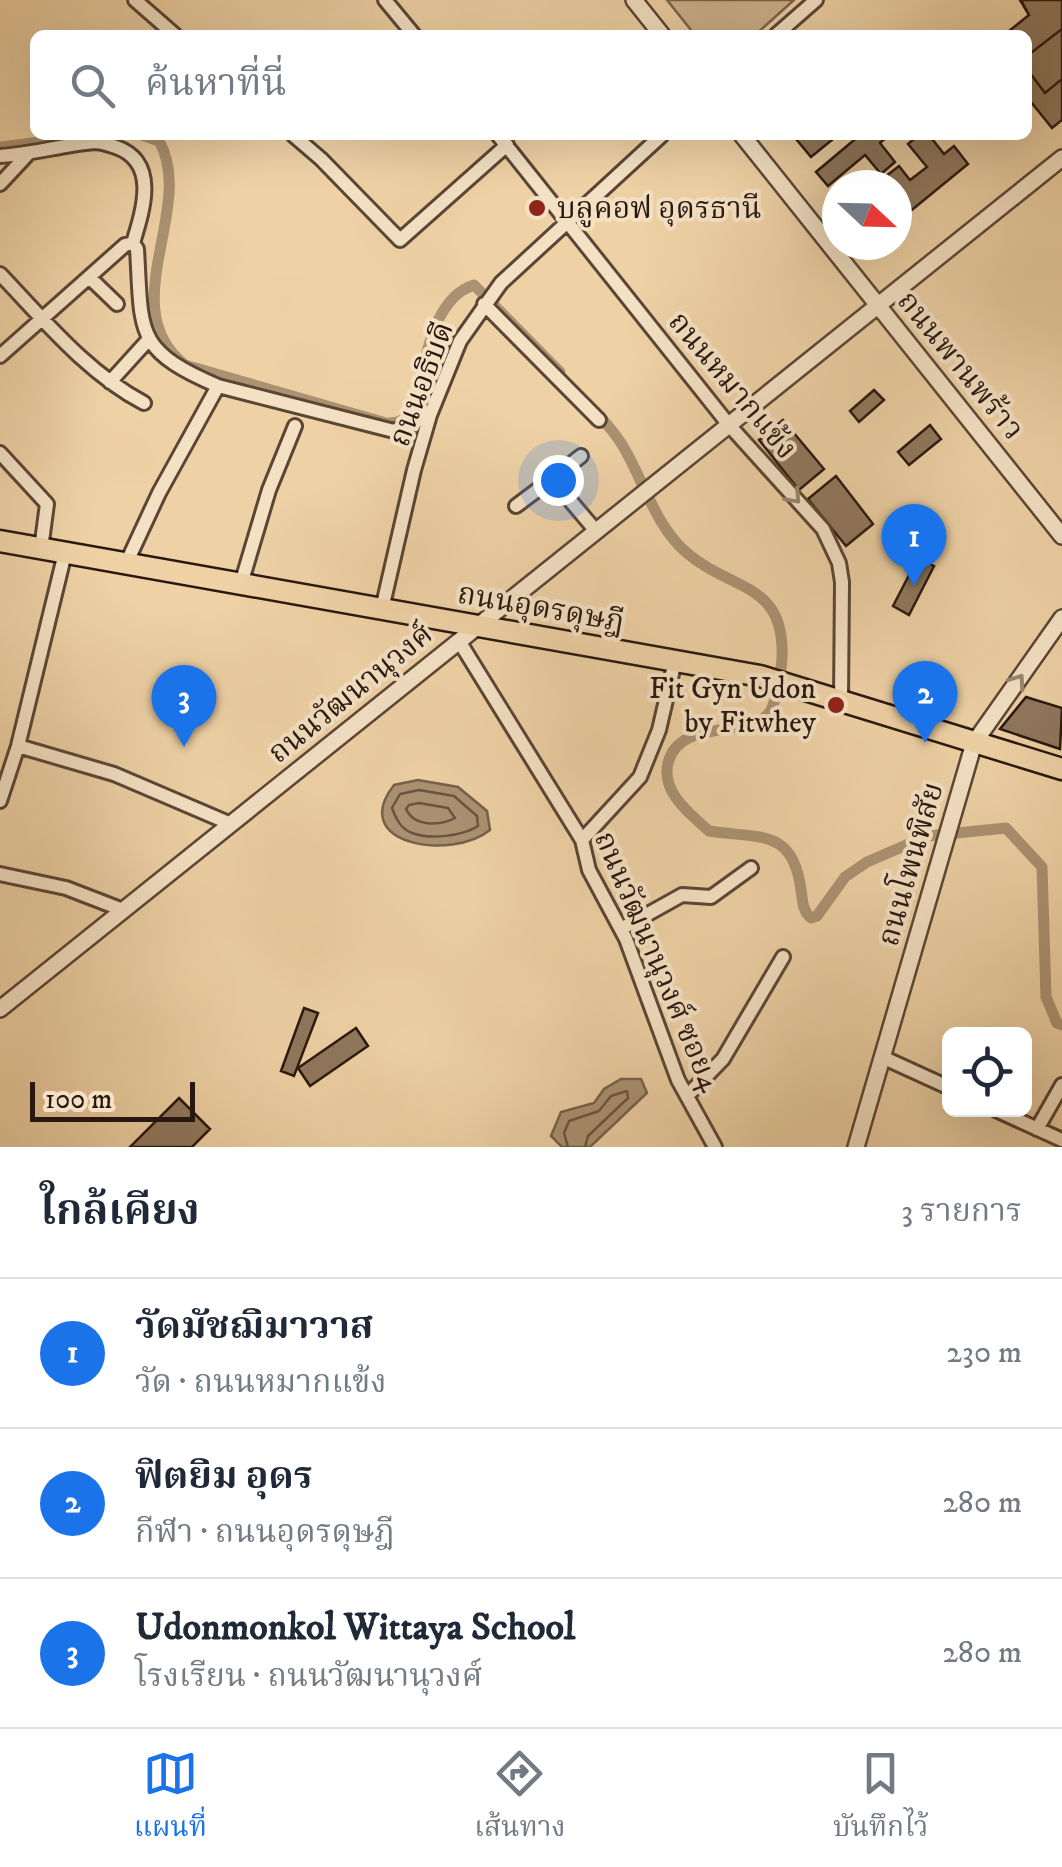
<!DOCTYPE html>
<html lang="th">
<head>
<meta charset="utf-8">
<style>
  body { margin:0; font-family:"IM FELL DW Pica","Noto Serif Thai",serif; background:#f2f2f3; color:#1f2937 }
  .controls { position:absolute; right:30px; bottom:30px; display:grid; overflow:hidden; border-radius:15px; box-shadow:0 10px 40px #0002 }
  .controls button { width:90px; height:90px; display:grid; place-items:center; padding:0; border:0; border-bottom:2px solid #e0e1e3; background:#fff; color:#1f2937; font:50px sans-serif }
  .compass { position:absolute; left:822px; top:170px; width:90px; height:90px; border-radius:50%; background:#fff; box-shadow:0 10px 40px #0002; rotate:112deg }
  .scale { position:absolute; left:30px; bottom:25px; width:165px; box-sizing:border-box; padding-left:10px; border:5px solid #2a1810; border-top:0; font-size:28px; line-height:35px; white-space:nowrap; color:#2a1810; -webkit-text-stroke:8px #f4e1c4; paint-order:stroke }
  .you { position:absolute; left:558px; top:480px; width:35px; height:35px; margin:-25px; border:8px solid #fff; border-radius:50%; background:#1a73e8; box-shadow:0 0 0 15px #1a73e833 }
  .badge { display:grid; place-items:center; width:65px; height:65px; border-radius:50%; background:#1a73e8; color:#fff; font-size:32px; font-weight:700 }
  .pin { position:absolute; translate:-50% -82px; filter:drop-shadow(0 2px 5px #0008) }
  .pin::after { content:''; position:absolute; top:52px; width:35px; height:30px; background:inherit; clip-path:polygon(0 0,100% 0,50% 100%) }
  .list { margin:0; padding:0; list-style:none }
  h2 { display:flex; justify-content:space-between; align-items:center; height:130px; margin:0; padding:0 40px; font-size:42px }
  h2 small { font-size:32px; font-weight:400; color:#747a83 }
  .list li { display:grid; grid-template-columns:65px 1fr auto; gap:30px; align-items:center; box-sizing:border-box; height:150px; padding:0 40px; border-top:2px solid #e0e1e3 }
  .list b { display:block; font-size:38px; white-space:nowrap }
  .list p { margin:0; font-size:32px; white-space:nowrap; color:#747a83 }
  .list em { font-size:32px; font-style:normal; color:#747a83 }
  .icon { flex:none; width:55px; height:55px; fill:none; stroke:currentColor; stroke-width:2; stroke-linecap:round; stroke-linejoin:round }
  .map { position:relative; flex:none; width:1062px; height:1147px; overflow:hidden }
  .search { position:absolute; background:#fff; box-shadow:0 10px 40px #0002; left:30px; right:30px; top:30px; height:110px; display:flex; align-items:center; gap:25px; box-sizing:border-box; padding:0 35px; border-radius:15px; color:#747a83; font-size:38px }
  .sheet { height:580px; background:#fff }
  nav { display:flex; justify-content:space-around; align-items:center; box-sizing:border-box; height:140px; border-top:2px solid #e0e1e3; background:#fff; font-size:28px; color:#747a83 }
  nav a { display:grid; justify-items:center; gap:5px }
  nav .on { color:#1a73e8 }
  .map>svg:first-child { display:block }
  .green { fill:#cdb28c; stroke:#7c654e; stroke-width:2.5 }
  .water { fill:#ab9272; stroke:#77614b; stroke-width:2.5 }
  .lines { fill:none; stroke-linecap:round; stroke-linejoin:round }
  .shore { stroke:#6a5541; stroke-width:2.5 }
  .canal { stroke:#ab9272; stroke-width:11 }
  .building { fill:#90785d; stroke:#2a1810; stroke-width:2.5 }
  .minor-casing { stroke:#5b4635; stroke-width:18 }
  .tertiary-casing { stroke:#5b4635; stroke-width:20 }
  .primary-casing { stroke:#2a1810; stroke-width:25 }
  .minor { stroke:#f4e1c4; stroke-width:12 }
  .tertiary { stroke:#f4e1c4; stroke-width:15 }
  .primary { stroke:#eed1a5; stroke-width:20 }
  .oneway { stroke:#998773 }
  .poi-dot { fill:#8f2418; stroke:#f4e1c4; stroke-width:4 }
  .labels { text-anchor:middle; stroke-width:8; stroke-linejoin:round; paint-order:stroke }
  .poi-label { font-size:30px; fill:#2a1810; stroke:#f4e1c4; text-anchor:start }
  .street-label { font-size:30px; fill:#2a1810; stroke:#f4e1c4 }
</style>
</head>
<body>
<div class="map">
<svg width="1062" height="1147" viewBox="0 0 1062 1147">
  <rect width="100%" height="100%" fill="#eed1a5"/>
  <filter id="stains"><feTurbulence type="fractalNoise" baseFrequency=".002" numOctaves="4"/><feColorMatrix values="0 0 0 0 .2 0 0 0 0 .09 0 0 0 0 .02 0 0 0 .5 -.17"/></filter>
  <radialGradient id="worn" r=".72"><stop offset=".6" stop-color="#630" stop-opacity="0"/><stop offset="1" stop-color="#630" stop-opacity=".3"/></radialGradient>
  <!-- green -->
  <path class="green" d="M667 0H794L755 35H695Z"/>
  <!-- water -->
  <path class="water" d="M418 780 458 787 487 811 490 830C452 861 347 845 394 785Z
    M621 1079H641L647 1093 590 1147H562L551 1136 561 1112 594 1103 604 1089Z"/>
  <g class="lines">
    <!-- shore -->
    <path class="shore" d="M419 790 454 796 477 816 478 826C463 836 429 840 412 833 401 829 396 819 392 808L400 794Z
      M419 803 448 808 455 818C440 826 414 827 406 809L409 805Z
      M568 1147 564 1133 569 1121 599 1111 611 1096 627 1091 628 1098 588 1136 585 1147"/>
    <!-- canal -->
    <path class="canal" d="M142 135 159 141C197 207 112 308 185 365L386 423C399 423 404 421 411 411 425 372 429 299 474 285L560 372
      M0 147 96 135
      M596 412C606 423 617 435 624 448 644 482 656 527 687 553 731 591 785 582 782 657 782 667 776 701 771 710 754 741 680 715 668 763 661 792 689 813 709 831 758 839 793 827 801 890 803 902 802 910 811 918L817 916 845 877 867 862 927 836 1006 828 1042 867 1046 997 1057 1023 1062 1025"/>
  </g>
  <!-- building -->
  <path class="building" d="M1020 0H1062V29L1027 56V35H1004L1029 15Z
    M1021 0H1062V120L1052 128 1027 97V35H1004L1029 15Z
    M1027 69 1045 93 1062 79V120L1052 128 1027 97Z
    M801 135H838L811 157 796 139Z
    M860 135H889L880 143 895 162 881 174 865 155 828 186 816 172Z
    M919 135H929L944 154 954 146 968 164 897 222V185H891L885 177 899 166 910 180 927 167 908 144Z
    M874 390 884 400 859 422 850 411Z
    M783 420 824 469 799 490 759 440Z
    M930 425 941 439 909 465 898 452Z
    M836 476 873 524 846 546 808 499Z
    M918 558 934 566 909 615 893 606Z
    M1026 697 1062 708 1060 749 1000 729Z
    M304 1008 318 1013 294 1076 281 1071Z
    M356 1028 368 1046 310 1086 298 1068Z
    M179 1098 210 1129 192 1147H130Z"/>
  <g class="lines">
    <!-- minor casing -->
    <g class="minor-casing">
      <path id="minor" d="M135 0 175 35
        M385 0 414 35
        M776 35 816 0
        M293 135 321 159 400 240 507 145
        M498 135 729 425 823 529 839 563 842 582 841 700
        M0 156C32 154 62 145 94 142 102 142 109 145 116 147 159 162 143 210 133 243
        M0 184 28 154
        M0 274C44 320 87 373 144 403
        M89 277 117 304
        M484 304 599 420
        M0 356 125 245 133 243 137 249C142 333 134 350 218 386
        M110 382 149 339
        M0 453 47 504 41 549
        M552 479 581 456
        M516 506 552 479 596 531
        M126 564 159 493 218 386 394 431 430 415
        M241 584 269 490 295 426
        M382 609 414 470 430 415 460 341 501 283 662 135
        M459 641 582 840 589 870 626 939 678 1080 715 1147
        M18 746 114 774 231 824
        M0 801 18 746 65 553
        M582 840 640 777 659 730 675 661
        M0 874 66 888 123 910
        M621 929 682 895 711 897 751 868
        M882 1057 950 1088
        M687 1096 723 1059 783 957
        M996 1110 1062 1140
        M1037 1129 1062 1085"/>
    </g>
    <!-- tertiary casing -->
    <g class="tertiary-casing">
      <path id="tertiary" d="M634 0 662 35
        M742 135 1062 536
        M0 1009 1062 158
        M856 1147 974 743 1062 618"/>
    </g>
    <!-- primary casing -->
    <g class="primary-casing">
      <path id="primary" d="M0 541 760 676 1062 769"/>
    </g>
    <!-- minor -->
    <use href="#minor" class="minor"/>
    <!-- tertiary -->
    <use href="#tertiary" class="tertiary"/>
    <!-- primary -->
    <use href="#primary" class="primary"/>
  </g>
  <!-- one-way arrows -->
  <defs><path id="oneway-chevron" d="M-2-3.5L2.5 0L-2 3.5" fill="none" stroke-width="1.6" stroke-linecap="round" stroke-linejoin="round" transform="scale(2.5)"/></defs>
  <g class="oneway">
    <use href="#oneway-chevron" transform="translate(794 497) rotate(48)"/>
    <use href="#oneway-chevron" transform="translate(1018 681) rotate(-55)"/>
  </g>
  <!-- markers -->
  <g class="poi-dot">
    <circle cx="537" cy="208" r="10"/>
    <circle cx="836" cy="705" r="10"/>
  </g>
  <g class="labels">
    <!-- poi labels -->
    <g class="poi-label">
      <text x="557" y="218">บลูคอฟ อุดรธานี</text>
      <text x="816" y="698" text-anchor="end">Fit Gyn Udon<tspan x="816" dy="34">by Fitwhey</tspan></text>
    </g>
    <!-- street labels -->
    <g class="street-label">
      <text transform="translate(961 365) rotate(51)" y="10">ถนนพานพร้าว</text>
      <text transform="translate(421 384) rotate(-69)" y="10">ถนนอธิบดี</text>
      <text transform="translate(733 385) rotate(50)" y="10">ถนนหมากแข้ง</text>
      <text transform="translate(541 607) rotate(10)" y="10">ถนนอุดรดุษฎี</text>
      <text transform="translate(350 693) rotate(-39)" y="10">ถนนวัฒนานุวงศ์</text>
      <text transform="translate(910 864) rotate(-74)" y="10">ถนนโพนพิสัย</text>
      <text transform="translate(658 961) rotate(67)" y="10">ถนนวัฒนานุวงศ์ ซอย4</text>
    </g>
  </g>
  <rect width="100%" height="100%" filter="url(#stains)"/>
  <rect width="100%" height="100%" fill="url(#worn)"/>
</svg>
<div class="controls">
<button><svg class="icon" aria-label="locate" viewBox="0 0 24 24"><circle cx="12" cy="12" r="6"/><path d="M12 2v4M12 18v4M2 12h4M18 12h4"/></svg></button>
</div>
<svg class="compass" viewBox="-18 -18 36 36"><path d="M0-13l5 13h-10z" fill="#e53935"/><path d="M0 13l5-13h-10z" fill="#747a83"/></svg>
<div class="scale">100 m</div>
<div class="you"></div>
<div class="pin badge" style="left:914px;top:586px">1</div>
<div class="pin badge" style="left:925px;top:743px">2</div>
<div class="pin badge" style="left:184px;top:747px">3</div>
<div class="search"><svg class="icon" aria-label="search" viewBox="0 0 24 24"><circle cx="10" cy="10" r="6"/><path d="M15 15l6 6"/></svg>ค้นหาที่นี่</div>
</div>
<section class="sheet">
<h2>ใกล้เคียง<small>3 รายการ</small></h2>
<ul class="list">
<li><span class="badge">1</span><div><b>วัดมัชฌิมาวาส</b><p>วัด · ถนนหมากแข้ง</p></div><em>230 m</em></li>
<li><span class="badge">2</span><div><b>ฟิตยิม อุดร</b><p>กีฬา · ถนนอุดรดุษฎี</p></div><em>280 m</em></li>
<li><span class="badge">3</span><div><b>Udonmonkol Wittaya School</b><p>โรงเรียน · ถนนวัฒนานุวงศ์</p></div><em>280 m</em></li>
</ul>
</section>
<nav>
<a class="on"><svg class="icon" aria-label="map" viewBox="0 0 24 24"><path d="M3 6l6-2 6 2 6-2v14l-6 2-6-2-6 2zM9 4v14M15 6v14"/></svg>แผนที่</a>
<a><svg class="icon" aria-label="directions" viewBox="0 0 24 24"><path d="M12 3l9 9-9 9-9-9zM9 14v-3h6M13 9l2 2-2 2"/></svg>เส้นทาง</a>
<a><svg class="icon" aria-label="saved" viewBox="0 0 24 24"><path d="M7 4h10v16l-5-4-5 4z"/></svg>บันทึกไว้</a>
</nav>
</body>
</html>
